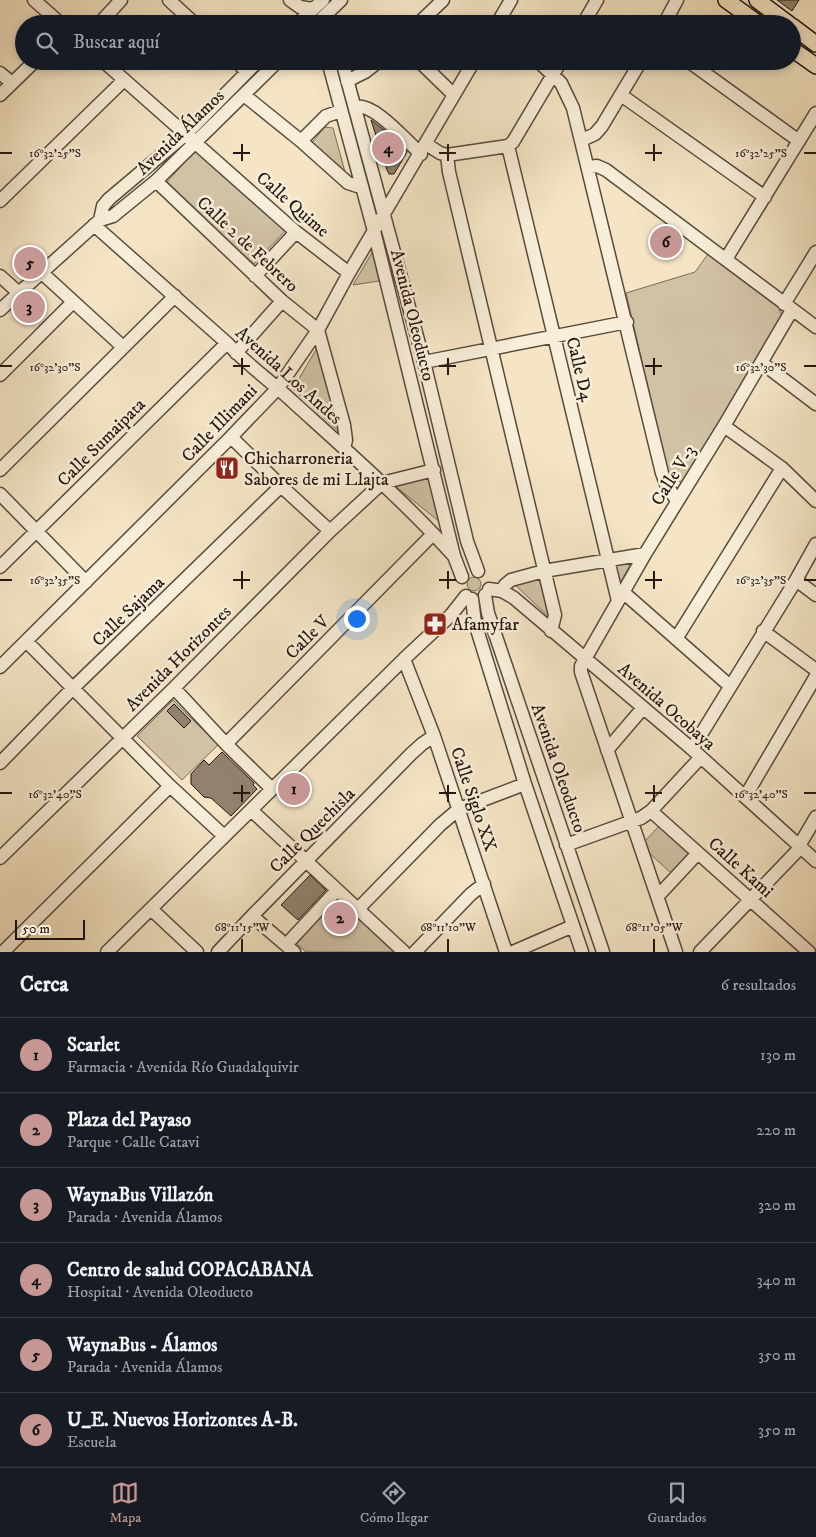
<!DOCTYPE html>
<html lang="es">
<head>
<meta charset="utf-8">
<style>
  body { margin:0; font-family:"IM FELL DW Pica",serif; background:#242831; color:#f1f3f6 }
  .scale { position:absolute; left:15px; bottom:12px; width:70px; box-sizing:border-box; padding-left:5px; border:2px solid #241611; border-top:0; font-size:14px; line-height:18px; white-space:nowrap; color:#241611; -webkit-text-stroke:4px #f8eed9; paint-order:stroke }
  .you { position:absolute; left:356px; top:618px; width:18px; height:18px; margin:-12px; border:4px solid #fff; border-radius:50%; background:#1a73e8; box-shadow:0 0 0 8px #1a73e833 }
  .badge { display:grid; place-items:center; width:32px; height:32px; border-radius:50%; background:#c59692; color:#111; font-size:16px; font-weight:700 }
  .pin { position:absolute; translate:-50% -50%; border:2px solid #fff; box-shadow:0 1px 5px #0006 }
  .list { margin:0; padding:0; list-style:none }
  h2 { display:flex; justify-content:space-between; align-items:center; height:65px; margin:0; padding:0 20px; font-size:21px }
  h2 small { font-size:16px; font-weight:400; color:#9ea1a6 }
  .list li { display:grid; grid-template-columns:32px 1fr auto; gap:15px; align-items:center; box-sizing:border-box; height:75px; padding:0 20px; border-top:1px solid #363941 }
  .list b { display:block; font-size:19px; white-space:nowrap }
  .list p { margin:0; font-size:16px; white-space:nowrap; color:#9ea1a6 }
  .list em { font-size:16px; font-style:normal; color:#9ea1a6 }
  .icon { flex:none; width:28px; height:28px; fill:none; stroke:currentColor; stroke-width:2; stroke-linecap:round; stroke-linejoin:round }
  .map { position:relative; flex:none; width:816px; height:952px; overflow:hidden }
  .search { position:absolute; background:#171b24; box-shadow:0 2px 8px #0003; left:15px; right:15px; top:15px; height:55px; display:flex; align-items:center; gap:12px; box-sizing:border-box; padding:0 18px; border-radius:28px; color:#9ea1a6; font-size:19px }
  .sheet { height:515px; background:#171b24 }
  nav { display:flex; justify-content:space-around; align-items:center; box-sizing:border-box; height:70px; border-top:1px solid #363941; background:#171b24; font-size:14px; color:#9ea1a6 }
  nav a { display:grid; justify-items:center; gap:2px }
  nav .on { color:#c59692 }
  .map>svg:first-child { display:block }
  .green { fill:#d1c2a6; stroke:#7a6c5c }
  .building { fill:#91826f; stroke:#241611 }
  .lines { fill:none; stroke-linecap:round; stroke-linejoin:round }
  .minor-casing { stroke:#584a3e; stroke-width:15 }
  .major-casing { stroke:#241611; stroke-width:18 }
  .minor { stroke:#f8eed9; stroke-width:12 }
  .major { stroke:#f5e5c5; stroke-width:15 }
  .ticks { fill:none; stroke:#241611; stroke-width:2 }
  .labels { text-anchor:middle; stroke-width:5; stroke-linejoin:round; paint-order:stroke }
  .street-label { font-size:18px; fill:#241611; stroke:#f8eed9 }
  .poi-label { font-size:18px; fill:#241611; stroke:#f8eed9; text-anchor:start }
  .ticks-label { font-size:12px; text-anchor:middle; fill:#241611; stroke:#f8eed9; stroke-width:5; stroke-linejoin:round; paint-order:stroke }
</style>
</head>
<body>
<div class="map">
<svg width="816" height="952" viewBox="0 0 816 952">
  <rect width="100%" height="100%" fill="#f5e5c5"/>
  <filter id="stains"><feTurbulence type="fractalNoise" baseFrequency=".004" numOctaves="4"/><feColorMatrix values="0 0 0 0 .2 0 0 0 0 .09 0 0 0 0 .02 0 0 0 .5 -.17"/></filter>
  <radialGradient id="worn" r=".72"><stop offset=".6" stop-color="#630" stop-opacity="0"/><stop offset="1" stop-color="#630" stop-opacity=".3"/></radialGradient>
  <!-- green -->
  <path class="green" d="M325 127 333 128 345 172 309 146Z
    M196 150 287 229 254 264 165 184Z
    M373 251 379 281 353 285Z
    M708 254 778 306 782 316 684 482 676 481 669 476 626 293 695 272Z
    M317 348 339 432 293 389Z
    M430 476 440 522 395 486Z
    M634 558 619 585 614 563Z
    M467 584a7 7 0 1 1 14 0a7 7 0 1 1-14 0Z
    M539 578 549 617 512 582Z
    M173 700 218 745 182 780 137 736Z
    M660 825 690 852 671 873 647 851 645 841Z
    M338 894 398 952H306L294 941Z"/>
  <!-- building -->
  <path class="building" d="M777 0H799L792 11Z
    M371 120 384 130 392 137 394 142 399 144 407 152 394 174H389L387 170Z
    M174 704 191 721 184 728 167 711Z
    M222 752 254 783 253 785 257 789 231 816 211 798 204 797 191 784V774L204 760 209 765Z
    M310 875 326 890 298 920 281 905Z"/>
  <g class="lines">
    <!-- minor casing -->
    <g class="minor-casing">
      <path id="minor" d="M34 0 61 24
        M169 0 195 24
        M290 0 300 7 313 9
        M99 24 121 0
        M297 24 323 0
        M316 24 341 0
        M418 24 443 0
        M497 24 511 0
        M583 24 597 0
        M664 24 677 0
        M103 61 296 232 349 273
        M236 61 247 72
        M328 61 374 231 454 556 462 577
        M342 61 424 362 467 541 478 571
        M419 61 454 95
        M538 61 561 83 573 108 662 473 666 484 677 501
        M688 61 799 141
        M0 73 12 83
        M347 81 365 72 379 61
        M0 95 35 61
        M244 95 301 141 348 183 357 186H362
        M621 95 765 197
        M355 107C374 102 406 141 421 154
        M582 140 595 134 602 126 641 61
        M301 141 326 116 341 111
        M426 144 440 153 447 155 508 146 513 142 561 61
        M508 146 618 601
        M447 155 449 172 555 615 551 631
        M589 167 597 166 606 170 816 327
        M156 181 282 301 318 330 344 425 346 440 344 448
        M0 201 124 80
        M100 220 103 206 109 199 186 134 258 61
        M94 225 227 343C246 364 271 381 292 401 347 451 403 500 453 555
        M726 259 816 113
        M41 272 123 347
        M0 276 19 293
        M255 276 296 232
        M784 304 816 252
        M0 310 100 220 113 216 156 181 278 61
        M236 353 282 301
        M424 362 627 322
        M762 363 816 404
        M0 375 73 302
        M724 426 782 468 816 501
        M231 437 281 486 330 531
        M0 470 175 296
        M0 494 86 582
        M0 567 227 343
        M796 580 816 595
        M489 589 502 591 514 598 692 749 816 861
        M502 591 505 585 511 580 544 571 645 554
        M623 592 730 686
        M485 595 488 613 603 952
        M472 599 475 623 525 784 582 952
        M763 631 816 670
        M676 639 782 468
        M26 641 170 786 224 836
        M404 659 434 736 506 952
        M0 667 231 437 278 388 318 330 349 273 474 61
        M174 688 226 744 272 789
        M226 744 433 534
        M692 749 796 580 816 544
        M607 750 643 708
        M0 763 72 689 281 486
        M745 797 816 676
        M251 810 404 952
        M651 811 809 952
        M566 845 641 818 651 811 701 757
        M799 846 816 817
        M0 858 174 688 330 531 382 483 434 470
        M658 896 698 853
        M151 909 197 952
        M358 909 440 825 459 809 525 784
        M252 916 294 952
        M286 945 337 890
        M3 952 170 786
        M107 952 404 659 451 615 466 596
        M218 952 252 916 411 754 422 744 434 736
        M415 952 471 894 484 884
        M513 952 573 926
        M676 952 581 672V666L645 554 724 426 792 310
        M700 952 801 847"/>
    </g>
    <!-- major casing -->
    <g class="major-casing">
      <path id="major" d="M726 0 759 24
        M757 0 789 24
        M792 26 816 44
        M792 49 816 66"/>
    </g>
    <!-- minor -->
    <use href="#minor" class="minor"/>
    <!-- major -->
    <use href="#major" class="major"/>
  </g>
  <!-- ticks -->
  <path class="ticks" d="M242 144V161M448 144V161M654 144V161M0 153H12M233 153H250M439 153H456M645 153H662M804 153H816M242 358V375M448 358V375M654 358V375M0 366H12M233 366H250M439 366H456M645 366H662M804 366H816M242 571V589M448 571V589M654 571V589M0 580H12M233 580H250M439 580H456M645 580H662M804 580H816M242 785V802M448 785V802M654 785V802M0 793H12M233 793H250M439 793H456M645 793H662M804 793H816M242 939V952M448 939V952M654 939V952"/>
  <!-- icons -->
  <defs>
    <g id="restaurant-square" transform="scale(1.25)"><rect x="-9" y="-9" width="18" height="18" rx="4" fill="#8f2418" stroke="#f8eed9"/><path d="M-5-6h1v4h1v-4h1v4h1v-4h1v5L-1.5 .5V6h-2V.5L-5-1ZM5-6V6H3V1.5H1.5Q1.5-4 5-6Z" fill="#fff"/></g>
    <g id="pharmacy-square" transform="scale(1.25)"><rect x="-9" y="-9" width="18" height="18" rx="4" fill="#8f2418" stroke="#f8eed9"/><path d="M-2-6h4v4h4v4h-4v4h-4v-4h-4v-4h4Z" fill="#fff"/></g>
  </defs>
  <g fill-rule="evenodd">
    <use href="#restaurant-square" x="227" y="468"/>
    <use href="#pharmacy-square" x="435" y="624"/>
  </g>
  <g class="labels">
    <!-- street labels -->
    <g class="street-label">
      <text transform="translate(180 132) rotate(-44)" y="6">Avenida Álamos</text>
      <text transform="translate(293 204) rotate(41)" y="6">Calle Quime</text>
      <text transform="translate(248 244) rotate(43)" y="6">Calle 2 de Febrero</text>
      <text transform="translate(413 315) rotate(76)" y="6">Avenida Oleoducto</text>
      <text transform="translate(580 369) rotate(76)" y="6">Calle D4</text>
      <text transform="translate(289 375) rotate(42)" y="6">Avenida Los Andes</text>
      <text transform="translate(219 423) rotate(-46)" y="6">Calle Illimani</text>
      <text transform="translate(101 442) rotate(-45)" y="6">Calle Sumaipata</text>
      <text transform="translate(673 475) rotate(-58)" y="6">Calle V-3</text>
      <text transform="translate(128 611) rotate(-44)" y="6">Calle Sajama</text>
      <text transform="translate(307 637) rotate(-45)" y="6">Calle V</text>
      <text transform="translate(178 658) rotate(-45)" y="6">Avenida Horizontes</text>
      <text transform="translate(667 706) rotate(41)" y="6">Avenida Ocobaya</text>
      <text transform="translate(559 768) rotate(71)" y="6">Avenida Oleoducto</text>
      <text transform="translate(474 799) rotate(71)" y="6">Calle Siglo XX</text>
      <text transform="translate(312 830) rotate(-45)" y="6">Calle Quechisla</text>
      <text transform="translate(741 867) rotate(42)" y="6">Calle Kami</text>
    </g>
    <!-- poi labels -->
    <g class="poi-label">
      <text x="244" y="464">Chicharroneria<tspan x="244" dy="21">Sabores de mi Llajta</tspan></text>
      <text x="452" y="630">Afamyfar</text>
    </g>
  </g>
  <g class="ticks-label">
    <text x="55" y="157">16°32'25"S</text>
    <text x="761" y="157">16°32'25"S</text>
    <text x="55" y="371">16°32'30"S</text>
    <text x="761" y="371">16°32'30"S</text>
    <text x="55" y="584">16°32'35"S</text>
    <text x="761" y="584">16°32'35"S</text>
    <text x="55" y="798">16°32'40"S</text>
    <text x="761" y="798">16°32'40"S</text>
    <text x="242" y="931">68°11'15"W</text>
    <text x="448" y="931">68°11'10"W</text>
    <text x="654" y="931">68°11'05"W</text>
  </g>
  <rect width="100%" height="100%" filter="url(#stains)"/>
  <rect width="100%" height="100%" fill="url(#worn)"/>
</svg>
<div class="scale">50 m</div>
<div class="you"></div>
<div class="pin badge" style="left:294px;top:789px">1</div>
<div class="pin badge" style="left:340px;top:918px">2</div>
<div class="pin badge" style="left:29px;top:307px">3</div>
<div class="pin badge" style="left:388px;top:148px">4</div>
<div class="pin badge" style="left:30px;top:263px">5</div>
<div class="pin badge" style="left:666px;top:242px">6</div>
<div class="search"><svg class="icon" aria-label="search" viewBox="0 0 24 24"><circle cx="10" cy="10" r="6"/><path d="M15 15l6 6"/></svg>Buscar aquí</div>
</div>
<section class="sheet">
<h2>Cerca<small>6 resultados</small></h2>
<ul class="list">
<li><span class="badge">1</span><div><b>Scarlet</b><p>Farmacia · Avenida Río Guadalquivir</p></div><em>130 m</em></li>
<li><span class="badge">2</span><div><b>Plaza del Payaso</b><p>Parque · Calle Catavi</p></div><em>220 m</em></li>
<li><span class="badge">3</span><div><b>WaynaBus Villazón</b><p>Parada · Avenida Álamos</p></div><em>320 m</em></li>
<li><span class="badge">4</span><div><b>Centro de salud COPACABANA</b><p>Hospital · Avenida Oleoducto</p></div><em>340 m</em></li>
<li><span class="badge">5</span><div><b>WaynaBus - Álamos</b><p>Parada · Avenida Álamos</p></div><em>350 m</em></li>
<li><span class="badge">6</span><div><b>U_E. Nuevos Horizontes A-B.</b><p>Escuela</p></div><em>350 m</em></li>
</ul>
</section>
<nav>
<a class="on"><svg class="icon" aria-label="map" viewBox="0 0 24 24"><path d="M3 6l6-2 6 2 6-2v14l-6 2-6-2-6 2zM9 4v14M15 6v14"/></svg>Mapa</a>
<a><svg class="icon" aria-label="directions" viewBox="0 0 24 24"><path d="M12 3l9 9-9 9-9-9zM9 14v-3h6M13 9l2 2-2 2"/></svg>Cómo llegar</a>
<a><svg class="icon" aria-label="saved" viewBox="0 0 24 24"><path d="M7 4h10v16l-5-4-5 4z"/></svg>Guardados</a>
</nav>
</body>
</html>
